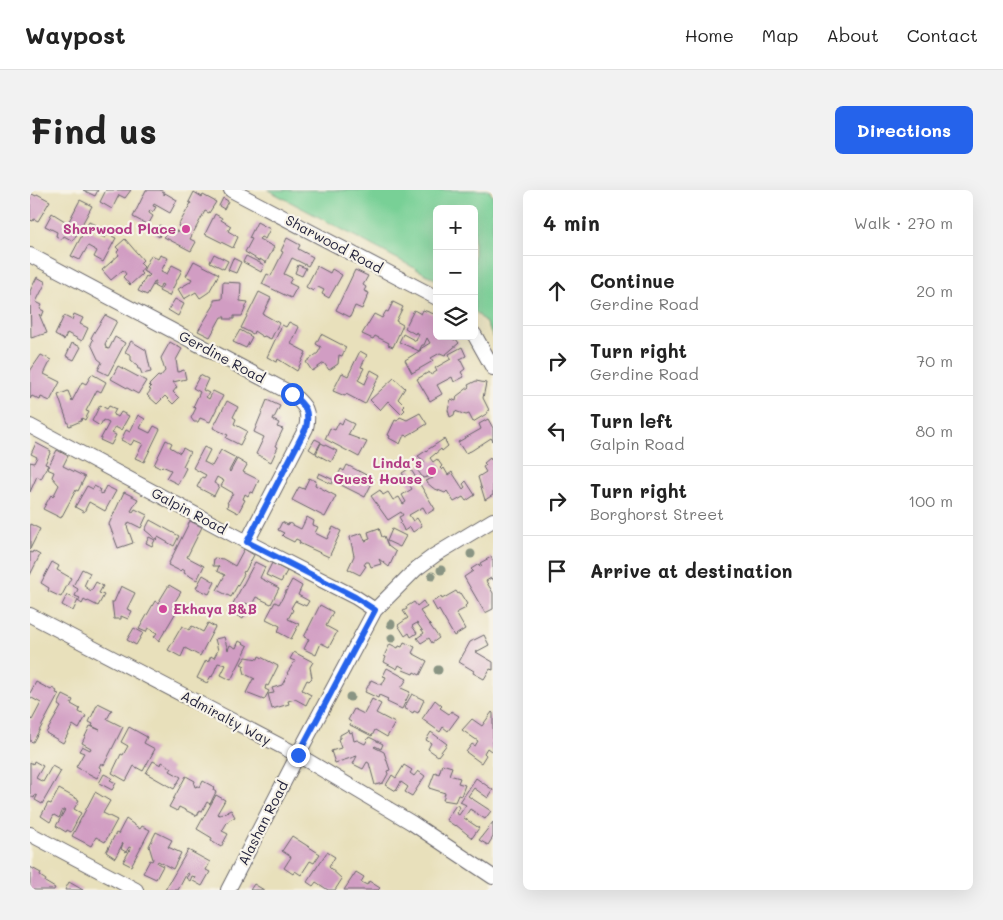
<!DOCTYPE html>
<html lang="en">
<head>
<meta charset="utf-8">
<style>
  body { margin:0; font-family:Mali,sans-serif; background:#f2f2f2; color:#222 }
  .controls { position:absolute; right:15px; top:15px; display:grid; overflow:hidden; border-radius:8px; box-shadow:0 5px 20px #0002 }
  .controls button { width:45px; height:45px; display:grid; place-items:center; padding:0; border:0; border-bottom:1px solid #e0e0e0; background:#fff; color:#222; font:25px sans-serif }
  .stop { position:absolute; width:15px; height:15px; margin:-11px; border:4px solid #2563eb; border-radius:50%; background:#fff }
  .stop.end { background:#2563eb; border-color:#fff; box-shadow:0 1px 5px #0008 }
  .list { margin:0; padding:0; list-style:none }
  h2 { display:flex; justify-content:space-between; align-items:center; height:65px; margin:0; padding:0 20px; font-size:21px }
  h2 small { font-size:16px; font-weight:400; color:#767676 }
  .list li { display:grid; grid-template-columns:32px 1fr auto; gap:15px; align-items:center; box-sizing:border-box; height:70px; padding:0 20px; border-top:1px solid #e0e0e0 }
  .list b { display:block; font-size:19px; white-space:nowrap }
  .list p { margin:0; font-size:16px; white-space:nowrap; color:#767676 }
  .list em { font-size:16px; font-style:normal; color:#767676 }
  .icon { flex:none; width:28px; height:28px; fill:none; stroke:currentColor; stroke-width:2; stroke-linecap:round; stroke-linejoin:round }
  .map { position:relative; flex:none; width:463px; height:700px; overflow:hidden; border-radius:8px }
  header { display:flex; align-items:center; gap:30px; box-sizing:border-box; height:70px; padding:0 25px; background:#fff; border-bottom:1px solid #e0e0e0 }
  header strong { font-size:24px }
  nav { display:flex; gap:28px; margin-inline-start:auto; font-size:18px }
  .intro { display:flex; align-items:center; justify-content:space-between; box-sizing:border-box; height:120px; padding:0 30px }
  h1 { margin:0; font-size:35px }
  .button { padding:12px 22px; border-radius:8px; background:#2563eb; color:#fff; font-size:18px; font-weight:700 }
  main { display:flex; gap:30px; padding:0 30px }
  aside { flex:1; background:#fff; border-radius:8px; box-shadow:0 5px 20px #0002 }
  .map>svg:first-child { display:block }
  .green { fill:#78d096; stroke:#4d7968 }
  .building { fill:#d19dc3 }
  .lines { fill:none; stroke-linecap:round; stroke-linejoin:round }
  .minor-casing { stroke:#676468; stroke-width:16 }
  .minor { stroke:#fff; stroke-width:14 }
  .tree { fill:#899483 }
  .route { stroke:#2563eb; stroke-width:6 }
  .hotel-dot { fill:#d1479c; stroke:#f7f3e8; stroke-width:2 }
  .labels { text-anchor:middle; stroke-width:4.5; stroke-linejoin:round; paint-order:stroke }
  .hotel-label { font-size:14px; font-weight:bold; fill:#b23c85; stroke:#f7f3e8; text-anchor:end }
  .street-label { font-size:14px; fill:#22223b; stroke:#f7f3e8 }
</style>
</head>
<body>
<header>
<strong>Waypost</strong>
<nav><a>Home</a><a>Map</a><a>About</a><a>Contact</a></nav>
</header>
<div class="intro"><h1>Find us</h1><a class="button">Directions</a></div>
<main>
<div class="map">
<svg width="463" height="700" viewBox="0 0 463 700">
  <rect width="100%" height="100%" fill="#f7f3e8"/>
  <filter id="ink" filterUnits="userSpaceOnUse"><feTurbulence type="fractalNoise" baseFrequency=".02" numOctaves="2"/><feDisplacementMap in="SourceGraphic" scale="10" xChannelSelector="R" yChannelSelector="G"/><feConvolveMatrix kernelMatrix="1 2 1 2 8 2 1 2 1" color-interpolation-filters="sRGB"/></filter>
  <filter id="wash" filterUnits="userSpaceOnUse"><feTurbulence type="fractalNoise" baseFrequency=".0096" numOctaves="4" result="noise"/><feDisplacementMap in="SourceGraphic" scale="20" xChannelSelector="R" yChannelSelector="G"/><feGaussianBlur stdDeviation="1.12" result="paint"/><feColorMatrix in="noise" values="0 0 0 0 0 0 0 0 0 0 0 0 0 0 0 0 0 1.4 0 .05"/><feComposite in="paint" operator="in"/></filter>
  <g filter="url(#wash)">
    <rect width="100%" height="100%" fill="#e8e0bb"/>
    <!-- green -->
    <path class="green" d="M238 0H459L463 7V147L455 132 444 120V19H407V90Z"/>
    <g id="blocks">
      <!-- building -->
      <path class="building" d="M53 0H68L65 6Z
        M76 0H101L95 8 89 5 82 19 70 12Z
        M116 0H130L134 2V5L135 3 147 10 140 23 124 14 123 16 126 17 123 22 120 20 119 23 123 26 118 35 103 27Z
        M164 2 172 7 173 5 186 12 179 23 175 21 160 49 166 52 161 61 134 47 139 37 148 42 151 38 148 36 161 13 159 12Z
        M0 3 6 6 7 4 20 11 8 31 4 29 3 31 0 30Z
        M193 8 198 11 194 19 189 16Z
        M50 10 62 16 43 51 34 46 32 49H31L26 46 27 42 15 36 22 23 38 33Z
        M185 24 192 28 191 30 201 36 198 41 208 47 203 58 175 44Z
        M59 32 65 35 62 41 75 48 77 44 86 48 73 72 64 67 67 61 58 56 50 70 41 66Z
        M227 32 240 39 235 49 231 47 229 49 244 57 236 73 230 69V71L215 62 222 49 219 48Z
        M129 35 133 37 129 47 124 43Z
        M257 48 270 55 268 59 283 67 278 76 262 68 254 84 262 88 259 93 267 97 261 108 232 94 237 84 241 86 253 62 251 61Z
        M95 49 113 70 110 73 114 77 110 82 112 84 100 95 93 87 96 84 93 80 81 90 72 80 89 65 87 62 89 60 86 57Z
        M184 64 198 71 194 79 180 72Z
        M121 65 128 69 130 65 138 68 131 81 137 84 142 75 152 80 139 106 129 101 133 95 131 94 129 99 124 96 126 91H125L117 105 108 101 116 86 118 87 120 85 113 81Z
        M216 66 234 75 231 82 213 72Z
        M203 68 211 72 206 83 198 80Z
        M164 71 189 84 179 102 170 108 166 102 154 109 148 99 160 92 162 89 156 86Z
        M268 75 276 78 272 86 265 83Z
        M287 76 300 83 302 79 312 85 299 108 292 104 294 100 286 96 283 101 276 97Z
        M325 80 338 86 333 95 336 97 334 101 339 103 332 119 325 116 320 127 306 120Z
        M7 87 16 92 6 112 12 115 10 119 14 121 12 126 9 124 17 143 1 148 0 101Z
        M193 92 211 93 210 111 218 112 212 126H204V129H194L195 127H191L180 147 168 141 184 115V110L192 109Z
        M229 102 241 108 233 124 249 133 241 149 234 146 233 147 224 141 223 144 211 138Z
        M145 109 154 114 148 126 138 120Z
        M363 112 373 117 366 131 373 135 363 157 358 155 359 153 345 146 343 149 332 144 344 124 352 128 356 121 358 122Z
        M384 120 391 124 393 120 407 125V146H423L424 150 426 149 429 153 415 165 410 163 401 168 403 171 382 183 375 170 391 160 390 159 400 153 397 148 394 155H392L389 161 369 152 373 144 386 151 389 144 386 142 385 144 375 138Z
        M44 124 53 128 50 134 58 138 52 151 37 143 34 150 25 145 34 126 42 130Z
        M75 125 87 131 75 154 76 158 79 159 85 147 95 153 78 185 68 180 72 172 68 169 61 154 63 150 61 148 63 144Z
        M259 132 269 137 261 154 276 162 267 181 248 169 247 172 237 167 252 135 256 137Z
        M210 140 222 147 216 158 203 152Z
        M291 144 316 157 312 166 309 165 308 174 299 180 294 173 282 181 276 172 288 163 291 157 286 154Z
        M101 151 116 160 121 182 112 184 110 179H108L107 175 101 170V165L95 162Z
        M140 152 152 159 146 170 148 182 154 180 156 189 143 192 147 197 143 202 149 208 143 214 135 206 127 214 117 205 121 200 119 199 121 197 119 195 128 186 130 187 135 181 131 168Z
        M42 153 51 157 44 170 36 166Z
        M432 157 436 166 430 169 435 179 431 182 434 187 424 192 422 187 407 195 412 204 400 211 387 189 399 182 401 185 407 181 405 178 421 169 419 164Z
        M330 161 337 165 331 177 334 178 328 190 335 194 341 180 350 185 335 214 316 204 315 206 303 201 312 183 318 186Z
        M11 165 21 170 14 184 30 192 20 211 11 207 10 210 2 206 0 209V181Z
        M88 176 116 191 108 204 81 189Z
        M62 184 76 192 71 202 67 200 56 221 59 222 55 230 52 228 51 231 39 236 28 205 38 201 42 211 52 192 56 194Z
        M170 185 178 189 173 200 179 203 176 207 179 209 183 201 193 206 180 232 170 228 168 232H164L161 228 166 218 163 217 170 202 163 198Z
        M364 188 375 198 368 209 375 216 373 218 375 220 371 224 358 211 350 220 340 210Z
        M446 191 456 193 453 208 459 220 457 221 458 223 443 232 439 224 436 225 425 221 424 225 420 227 418 220 421 209 426 211 427 206 439 197 438 195Z
        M237 210 250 216 243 230 249 233 247 237 253 239 245 256 248 257 241 272 226 264 234 247 224 242Z
        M197 211 208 217 203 227 206 229 204 234 217 241 210 255 196 248 198 245 183 238Z
        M70 215 77 219 79 216 86 219 83 225 88 227 91 222 99 226 91 240 85 237 82 243 86 245 81 255 70 250 79 233 73 230 70 236 62 231Z
        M390 223 397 234 377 246 376 245 373 247 370 254 359 248 360 246 358 245 365 230 367 231 370 227 377 230Z
        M108 225 115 229 110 238 120 243 124 236 130 239 114 272 105 268 113 254 104 250 101 255 91 250 96 240 100 242Z
        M314 229 324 234 318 245 337 252 329 267 295 249 300 238 305 240 309 232 312 234Z
        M458 229 463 238V251L461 248 441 261 435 263 428 252 451 239 449 234Z
        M285 249 291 252 285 263 279 259Z
        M414 249 418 256 412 261 411 259 400 268 403 272 407 269 412 276 410 278 412 280 414 278 418 285 422 282 433 299 435 297 433 294 436 291 445 305 436 311 433 307 424 312 417 301 415 303 403 298 395 291 403 288 401 286 393 288 386 278 395 272 388 266Z
        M136 250 142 253 140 257 150 263 153 258 160 262 153 276 156 278 148 294 136 288 141 280 132 276 130 278 124 275Z
        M6 253 21 261 15 274 18 275 11 289 7 286 0 302V272L4 273 7 267 1 264Z
        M291 253 307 261 301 272 286 264Z
        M174 257 180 260 174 272 182 276 191 260 206 268 199 281 200 282 207 269 217 275 213 282 229 290 223 303 220 302 218 306 215 304 213 309 215 310 208 323 197 317 198 313H197L203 303 191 296 194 291 187 287 184 293 189 296 184 306 167 297 172 287 174 288 176 285 163 278Z
        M27 260 38 266 33 276 55 287 48 301 46 300 31 328 13 319 21 305 23 307 29 295 22 287 24 282 17 279Z
        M460 268 461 270 463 268V305L455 310 448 287 456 282 453 277 456 275 454 273Z
        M317 275 344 289 335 307 305 292 311 279 314 281Z
        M380 278 405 319 397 324 393 317 379 325 383 331 387 328 392 336 383 342 380 337 374 341 373 338 370 333 372 332 369 327 373 325 371 322 358 330 341 306 350 300 353 305 358 302 363 310 369 307 373 314 376 312 372 305 382 299 372 283Z
        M289 283 304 290 302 294 287 287Z
        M279 288 286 291 285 295 306 306 295 327 262 310 269 297 274 299Z
        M57 296 63 299 64 296 70 299 69 302 72 304 76 296 86 301 75 321 59 312 54 322 45 317Z
        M94 302 108 309 101 321 103 322 105 319 117 325 111 338 99 332 97 336 103 353 88 358 79 334Z
        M277 327 284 331 283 335 288 337 285 343 297 349 303 337 311 341 299 367 269 353 270 351 266 349 264 352 254 347 252 345 254 343 248 340 252 332 258 335 259 333 271 339Z
        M120 330 149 346 144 356 128 347 127 350 115 340Z
        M160 331 172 337 157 367 174 376 167 390 154 383 155 381 152 379 150 381 138 375Z
        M0 334 10 339 0 359Z
        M349 338 352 347 354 346 358 356 366 362 359 377 349 369 351 374 341 377 339 372H336L334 375 336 376 330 385 318 379 324 366 320 347 332 343 335 351 340 349 338 342Z
        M362 339 376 346 370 357 357 351Z
        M119 347 125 350 122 356 116 353Z
        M214 359 224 365 215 382 214 381 213 383 214 384 201 407 187 400 195 385 187 381 189 376H183L184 368 193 369 205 376Z
        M3 361 10 365 0 385V362L2 363Z
        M461 367 463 371V391L461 388 456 391 463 403V419L455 423 434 387 443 381 441 379 449 374 450 377 452 376 450 373Z
        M22 372 29 376 27 380 41 388 31 407 18 401 19 398 11 393Z
        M225 372 235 377 230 388 249 398 241 414 226 407 221 416 216 413 213 417 217 419 213 429 199 421Z
        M242 373 257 381 251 392 236 385Z
        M52 379 60 383 54 396 61 401 66 392 73 396 69 403 74 405 68 416 58 411 57 412 54 410 52 414 48 411 50 408 45 406 48 399 43 396Z
        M173 385 185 392 179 404 166 398Z
        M262 390 272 396 268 405 279 411 276 416 265 411 261 418 263 420 258 429 269 434 261 449 248 442 250 436 236 429 245 412 249 414Z
        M139 395 151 402 144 413 148 415 144 423 145 424 129 451 124 447 127 443 118 438 116 442 109 439 125 411 128 413Z
        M91 396 105 403 97 419 102 421 98 429 91 426V429H84L82 412H84Z
        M426 401 428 404 430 403 437 414 435 416 436 418 426 423 435 439 424 446 409 420 407 421 402 412 411 407 412 409Z
        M37 405 48 410 43 421 32 415Z
        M393 411 397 417 390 421 409 448 402 453 399 448 391 453 387 448 394 443 387 433 382 436 387 443 381 447 379 443 375 446 368 435 378 428 373 421 377 419 376 417 384 412 387 416Z
        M290 415 303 422 296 436 307 442 299 457 291 453 286 465 274 459 279 449 274 447Z
        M178 433 185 437 170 466 155 458 151 467 138 460 152 436 159 440 162 436 173 442Z
        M104 438 113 443 106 455 97 450Z
        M454 445 459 455 446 462 463 472V480L460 479 454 489 443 483 444 481 429 472 440 452Z
        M194 447 198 460 200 455 206 458 209 451 218 456 201 490 191 485 196 475 188 473 182 487 181 486 177 493 167 488 176 470 178 472 181 466 184 468 188 460 185 449Z
        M374 452 385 457 382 463 397 471 390 485 384 482 383 484 373 480 374 478 369 475 367 479 354 472 356 467 354 466 360 454 368 458 369 456 372 457Z
        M264 462 283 472 280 477 282 488 279 491 277 490 272 500 281 505 276 515 265 509 258 511 259 514 242 519 238 504 244 503 242 498 252 495 258 484 257 483 265 471 260 469Z
        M229 466 248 476 238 496 236 495 235 499 239 501 234 510 216 503 223 489H225L215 484 213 477 215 476 211 474 216 467 228 469Z
        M357 478 377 489 371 498 380 502 372 519 357 512 358 509 349 505 348 508 335 502 341 490 352 495 356 487 353 486Z
        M6 492 21 500 22 498 27 501 26 503 29 504 3 552 0 551V528L2 530 11 513 0 507V503Z
        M382 504 394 510 388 523 384 521 383 523 374 518Z
        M33 505 43 510 41 514 50 519 49 522 56 526 49 539 43 535 33 553 16 543 31 517 28 515Z
        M342 509 351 514 346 523 365 533 357 547 345 540 342 546 320 535 321 532 318 530 324 519 334 524Z
        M405 510 412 516 410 518 419 524 421 521 429 526 418 541 413 537 410 542 392 529Z
        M68 513 82 520 77 529 93 537 74 575 71 573 69 577 72 579 67 588 46 577 54 563 49 561 52 556 60 560 61 558 52 553 60 536 70 540 62 536 63 534 59 532Z
        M462 522 463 523V558L461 561 457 558 454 563 456 565 451 573 436 562 442 554 445 556 448 551 432 540 442 529 452 536Z
        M99 537 117 547 114 553 125 559 113 581 104 576 96 591 82 583 91 564 93 565 98 556 91 552Z
        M319 540 320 543 322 542 324 551 327 550 335 554 339 547 353 554 351 559 345 556 344 557 354 562 360 580 357 581 358 584 353 593 345 595 339 573 337 572 333 579 323 574 327 566 305 573 301 561 311 558 308 549 310 548V545Z
        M401 542 417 554 408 566 398 559 401 553 396 550Z
        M4 571 13 576 6 588 13 592 22 576 31 581 12 614 5 610 7 606 5 605 4 608 0 606V572L3 574Z
        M123 571 131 575 132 572 142 578 140 581 151 587 144 599 116 583Z
        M412 574 422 577 419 585 430 588 428 593 435 595 431 606 428 605 425 612 413 610 415 603 399 598 405 582 409 584Z
        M374 575 382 580 380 583 384 586 388 581 395 586 382 606 375 602 378 597 371 592 366 601 356 595 362 585 366 588Z
        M74 584 82 588 80 590 86 593 82 600 69 593Z
        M156 586 165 591 164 594 165 597 168 596 170 597 173 591 184 597 183 600 186 602 180 614 177 612 172 621 170 620 167 626 149 617 147 621 139 617Z
        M446 588 463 600 458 608 444 598 438 606 461 621 455 629 440 619 434 628 449 638 442 648 426 635 425 636 416 630 426 615 430 617 426 623 429 625 436 615 430 612Z
        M29 599 49 610 44 619 51 623 41 642 37 640 36 642 26 636 35 620H33L29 628 24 625 20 632 11 626 18 613 21 614Z
        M65 602 80 611 73 623 87 630 75 652 66 647 61 656 42 646Z
        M186 605 195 610 187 624 190 625 201 620 205 627 198 631 192 641 198 644 191 657 181 651 182 648 167 639Z
        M96 629 110 639 112 636 120 640 101 676 93 672 101 658 99 657 96 662 91 659 93 653 85 668 76 662 86 643 88 644Z
        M463 632V647L458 655 449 650Z
        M126 642 142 650 138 657 151 663 143 679 128 671 127 673 133 676 126 689 113 683 120 670 122 671 123 669 119 656Z
        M262 646 290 664 284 673 280 671 271 685 265 681 263 684 254 678 261 667 252 661Z
        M158 660 180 672 176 680 180 682 172 696 163 691 165 687 162 686 160 691 156 688 159 684 157 683 148 700H135Z
        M297 662 305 667 299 677 312 689 305 700H298L286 692 283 696 277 692Z
        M0 677 11 683 10 686 16 690 15 692 25 698 24 700H0Z
        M326 682 334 687 331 692 337 695 339 691 350 698 348 700H314Z
        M39 692 53 700H35Z
        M224 694 234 700H220Z"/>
    </g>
  </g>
  <g filter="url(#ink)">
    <use href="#blocks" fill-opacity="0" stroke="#676468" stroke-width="1"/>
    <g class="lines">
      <!-- minor casing -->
      <g class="minor-casing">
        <path id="minor" d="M201 0 407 108
          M0 65 262 204C275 216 280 220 276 238L217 352
          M444 144 463 178
          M0 236 217 352 325 407 345 420
          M0 425 268 565 382 633 463 687
          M0 644 106 700
          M198 700 272 557 345 420 386 379 405 365 463 330"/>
      </g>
      <!-- minor -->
      <use href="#minor" class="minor"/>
    </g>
    <!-- trees -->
    <g class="tree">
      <circle cx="441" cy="364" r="4.5"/>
      <circle cx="411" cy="380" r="4.5"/>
      <circle cx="402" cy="386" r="4.5"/>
      <circle cx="361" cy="434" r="4.5"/>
      <circle cx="362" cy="448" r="4.5"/>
      <circle cx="408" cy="480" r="4.5"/>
      <circle cx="320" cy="507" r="4.5"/>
    </g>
  </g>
  <g class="lines" filter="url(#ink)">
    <!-- route -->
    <path class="route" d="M262 204C275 216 280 220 276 238L217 352 325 407 345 420 268 565"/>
  </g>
  <!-- markers -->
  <g class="hotel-dot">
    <circle cx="156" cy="39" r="5"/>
    <circle cx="402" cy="281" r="5"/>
    <circle cx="133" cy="419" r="5"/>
  </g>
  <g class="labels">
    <!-- hotel labels -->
    <g class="hotel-label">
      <text x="146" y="44">Sharwood Place</text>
      <text x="392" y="278">Linda’s<tspan x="392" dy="16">Guest House</tspan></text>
      <text x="143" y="424" text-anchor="start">Ekhaya B&amp;B</text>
    </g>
    <!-- street labels -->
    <g class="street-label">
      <text transform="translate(304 54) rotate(28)" y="5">Sharwood Road</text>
      <text transform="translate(192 167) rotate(28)" y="5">Gerdine Road</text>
      <text transform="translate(159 321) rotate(28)" y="5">Galpin Road</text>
      <text transform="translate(196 528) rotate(28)" y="5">Admiralty Way</text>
      <text transform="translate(233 633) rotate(-63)" y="5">Alashan Road</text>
    </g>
  </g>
</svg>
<div class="controls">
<button>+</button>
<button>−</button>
<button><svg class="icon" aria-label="layers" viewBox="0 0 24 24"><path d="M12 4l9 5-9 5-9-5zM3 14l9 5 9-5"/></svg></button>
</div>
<div class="stop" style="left:262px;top:204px"></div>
<div class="stop end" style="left:268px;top:565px"></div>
</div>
<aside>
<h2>4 min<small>Walk · 270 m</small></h2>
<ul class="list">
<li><svg class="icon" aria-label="ahead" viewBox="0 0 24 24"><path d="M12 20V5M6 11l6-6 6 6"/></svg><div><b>Continue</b><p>Gerdine Road</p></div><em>20 m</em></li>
<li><svg class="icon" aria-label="right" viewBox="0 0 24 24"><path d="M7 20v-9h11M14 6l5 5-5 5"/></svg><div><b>Turn right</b><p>Gerdine Road</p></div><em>70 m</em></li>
<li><svg class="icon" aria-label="left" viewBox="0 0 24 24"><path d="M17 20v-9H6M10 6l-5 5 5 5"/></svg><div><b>Turn left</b><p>Galpin Road</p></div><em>80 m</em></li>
<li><svg class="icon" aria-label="right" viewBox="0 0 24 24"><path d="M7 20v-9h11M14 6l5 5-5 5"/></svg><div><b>Turn right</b><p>Borghorst Street</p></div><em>100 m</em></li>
<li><svg class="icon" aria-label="arrive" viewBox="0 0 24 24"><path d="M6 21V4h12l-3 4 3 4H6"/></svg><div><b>Arrive at destination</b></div></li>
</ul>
</aside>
</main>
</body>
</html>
